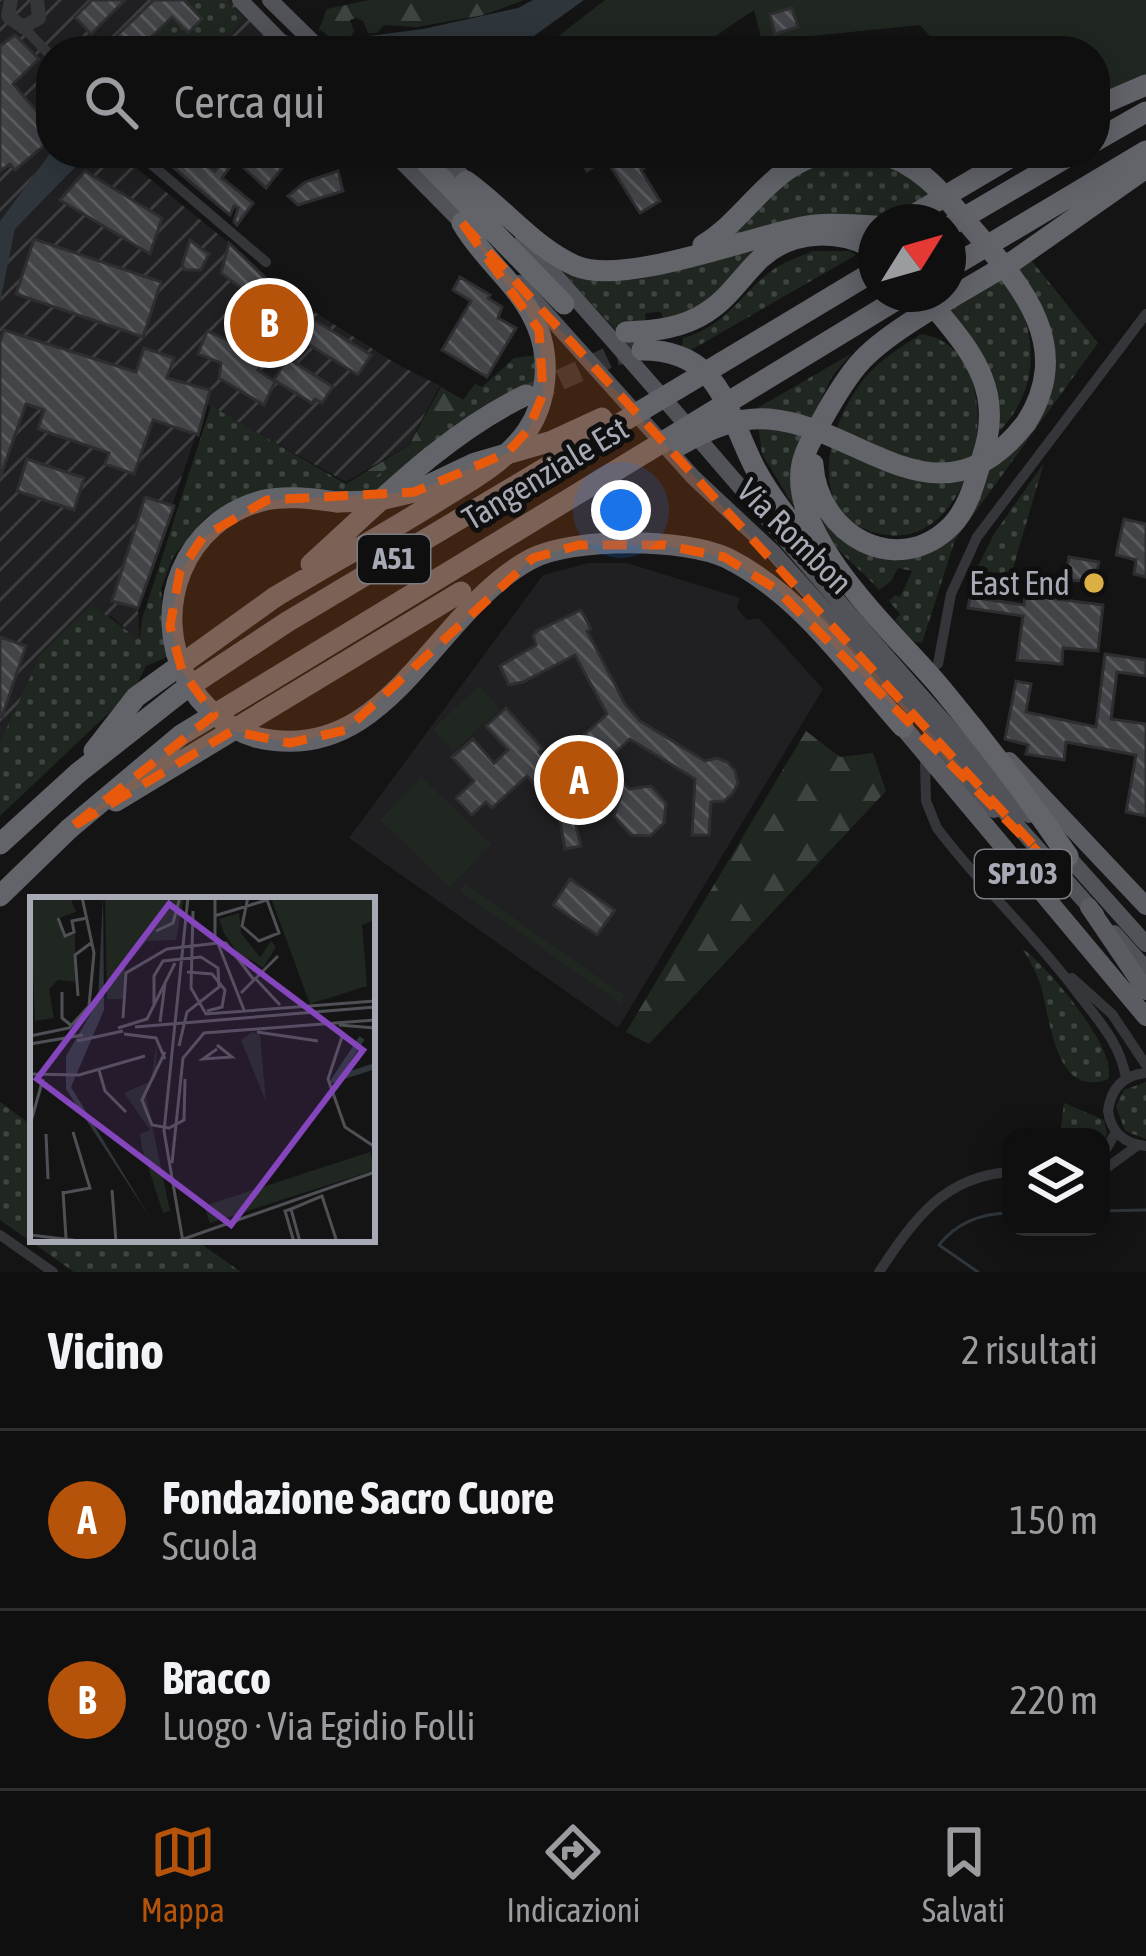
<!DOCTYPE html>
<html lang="it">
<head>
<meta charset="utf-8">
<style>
  body { margin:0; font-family:"Asap Condensed",sans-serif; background:#1d1d1e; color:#f1f3f6 }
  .controls { position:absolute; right:36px; bottom:36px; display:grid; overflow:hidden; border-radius:24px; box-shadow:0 6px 30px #0003 }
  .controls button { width:108px; height:108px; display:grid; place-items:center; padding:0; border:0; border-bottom:3px solid #2f2f30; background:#0f0f10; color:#f1f3f6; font:60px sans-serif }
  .compass { position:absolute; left:858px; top:204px; width:108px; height:108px; border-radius:50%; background:#0f0f10; box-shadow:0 6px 30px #0003; rotate:53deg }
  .you { position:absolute; left:621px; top:510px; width:42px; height:42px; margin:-30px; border:9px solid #fff; border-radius:50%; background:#1a73e8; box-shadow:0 0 0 18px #1a73e833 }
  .badge { display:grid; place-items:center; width:78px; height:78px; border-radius:50%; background:#b45309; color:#fff; font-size:39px; font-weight:700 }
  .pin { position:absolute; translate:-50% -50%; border:6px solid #fff; box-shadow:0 3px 12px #0006 }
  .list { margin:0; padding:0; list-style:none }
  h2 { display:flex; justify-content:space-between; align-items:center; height:156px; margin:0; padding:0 48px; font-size:51px }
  h2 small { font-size:39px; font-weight:400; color:#9b9c9f }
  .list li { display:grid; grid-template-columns:78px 1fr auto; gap:36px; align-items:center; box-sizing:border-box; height:180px; padding:0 48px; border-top:3px solid #2f2f30 }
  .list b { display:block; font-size:45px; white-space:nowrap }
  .list p { margin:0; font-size:39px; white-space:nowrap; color:#9b9c9f }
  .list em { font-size:39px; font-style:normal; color:#9b9c9f }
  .icon { flex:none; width:66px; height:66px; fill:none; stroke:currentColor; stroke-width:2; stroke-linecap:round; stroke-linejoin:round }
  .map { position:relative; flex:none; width:1146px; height:1272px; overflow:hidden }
  .search { position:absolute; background:#0f0f10; box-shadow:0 6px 30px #0003; left:36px; right:36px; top:36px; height:132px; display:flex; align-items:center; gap:30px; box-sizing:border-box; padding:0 42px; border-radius:48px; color:#9b9c9f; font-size:45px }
  .sheet { height:516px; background:#0f0f10 }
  nav { display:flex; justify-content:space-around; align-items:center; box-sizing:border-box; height:168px; border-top:3px solid #2f2f30; background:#0f0f10; font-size:33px; color:#9b9c9f }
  nav a { display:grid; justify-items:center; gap:6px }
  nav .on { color:#b45309 }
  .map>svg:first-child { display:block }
  .built { fill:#202022 }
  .industrial { fill:url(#industrial-furrows) }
  .grass { fill:url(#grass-dots) }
  .forest { fill:url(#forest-firs) }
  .green { fill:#202721 }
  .water { fill:#2e363c }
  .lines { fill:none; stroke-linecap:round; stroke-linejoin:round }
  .stream { stroke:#2e363c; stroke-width:3 }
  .building { fill:url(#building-back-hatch); stroke:#2e2e31; stroke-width:3 }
  .motorway-tunnel { stroke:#313235; stroke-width:21; stroke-dasharray:21 10; stroke-linecap:butt }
  .minor { stroke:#35363a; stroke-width:10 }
  .tertiary { stroke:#35363a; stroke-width:14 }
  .primary { stroke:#515358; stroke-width:16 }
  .trunk { stroke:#5a5c61; stroke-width:18 }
  .motorway { stroke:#62646a; stroke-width:21 }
  .motorway-bridge { stroke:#62646a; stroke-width:21 }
  .marked { fill:#e8590c; fill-opacity:0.2; stroke:#e8590c; stroke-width:9; stroke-dasharray:24 15; stroke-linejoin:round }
  .poi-dot { fill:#dcaf45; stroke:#0f0f10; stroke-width:4.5 }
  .labels { text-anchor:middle; stroke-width:10; stroke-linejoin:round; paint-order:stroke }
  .shield { fill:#0f0f10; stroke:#797c83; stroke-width:3 }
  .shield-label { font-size:30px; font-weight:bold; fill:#a7aab4 }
  .street-label { font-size:33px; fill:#a7aab4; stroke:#0f0f10 }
  .poi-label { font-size:33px; fill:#a7aab4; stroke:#0f0f10; text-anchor:end }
  .inset-river { fill:none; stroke:#2e363c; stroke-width:6 }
  .inset-road { fill:none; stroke:#4f5055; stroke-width:3 }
  .view { fill:#8445bd; fill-opacity:0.15; stroke:#8445bd; stroke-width:6 }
  .inset-edge { fill:none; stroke:#a7aab4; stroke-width:6 }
</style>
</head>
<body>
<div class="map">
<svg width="1146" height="1272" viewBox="0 0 1146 1272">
  <defs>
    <pattern id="industrial-furrows" width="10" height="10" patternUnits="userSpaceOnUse" patternTransform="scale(3)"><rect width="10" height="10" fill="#202022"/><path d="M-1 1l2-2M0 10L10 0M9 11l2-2" fill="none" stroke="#3e3e40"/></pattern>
    <pattern id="grass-dots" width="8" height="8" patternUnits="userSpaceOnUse" patternTransform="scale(3)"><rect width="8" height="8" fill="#202721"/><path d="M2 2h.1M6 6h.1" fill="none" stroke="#3e443f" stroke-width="1.8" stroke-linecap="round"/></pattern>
    <pattern id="forest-firs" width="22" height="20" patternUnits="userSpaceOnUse" patternTransform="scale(3)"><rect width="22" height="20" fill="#202721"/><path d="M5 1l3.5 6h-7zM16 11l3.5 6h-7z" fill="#3e443f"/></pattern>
    <pattern id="building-back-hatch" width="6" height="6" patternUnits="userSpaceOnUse" patternTransform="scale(3)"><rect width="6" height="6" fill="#434448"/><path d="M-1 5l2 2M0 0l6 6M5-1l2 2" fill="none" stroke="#5b5c60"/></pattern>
  </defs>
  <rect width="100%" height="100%" fill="#141415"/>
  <!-- built -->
  <path class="built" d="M588 563H627L740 598 737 608 747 620 759 618 823 689 618 1028 349 838 543 575Z"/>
  <!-- industrial -->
  <path class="industrial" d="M0 0H240L286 46 252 51H51V152L0 221Z
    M89 153H118L229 243 275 287 395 363 440 386 408 445 346 482 206 404 138 608 140 641 111 616 0 743V303L15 229Z"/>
  <!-- grass -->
  <path class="grass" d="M186 0H226L243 18 224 44H181L162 51H140L171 19 187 35 204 19Z
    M842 159 882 163 934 192C877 236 798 233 729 242L735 230 798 170Z
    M774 243 703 309 664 322 661 312 646 313 644 325 621 336 562 271 604 281 643 279Z
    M813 251H850L856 255 691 350 682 347 683 338C729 325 740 292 777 267 788 260 802 256 813 251Z
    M1031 260 1098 343 955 540 922 643 913 641 895 620 900 614 889 601 895 595 900 597 912 571 898 568 891 581 879 590C853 560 831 552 818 513 850 558 876 550 926 550L984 467 1046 392 1014 268Z
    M1005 275C1039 331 1044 391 992 438L994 417 946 311Z
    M921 334C1017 348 981 548 887 535 801 523 826 428 863 380 879 360 901 347 921 334Z
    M852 353 833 375 801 440 795 508 762 454 756 409Z
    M537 355 538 378 384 489 370 493 240 497 206 517 173 557 161 589 167 657 146 666 135 688 0 816V743L40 656 92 605 140 640 142 619 211 406 346 484 366 483 471 405 463 400 475 384 482 387 514 358Z
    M1044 463 1011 575 996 572 992 585 971 580 994 534Z
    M1022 948C1047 966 1119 1050 1108 1079 1054 1101 1050 1014 1040 983 1035 970 1029 959 1022 948Z
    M1146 1082V1139L1125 1131 1116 1106 1124 1090Z
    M0 1102 33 1126V1239H194L241 1272H74L0 1220Z
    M1064 1103 1104 1120 1107 1134 1101 1152V1137L1060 1135Z"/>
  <!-- forest -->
  <path class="forest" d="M369 0H524L484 15 417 27 384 25 377 33H368L363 21 356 18 350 20 354 31 351 36 330 37 319 29 327 9Z
    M441 387 472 405 367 483 346 484 409 445Z
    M806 731 840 757 873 753 886 791 649 1044 626 1032Z"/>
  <!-- green -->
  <path class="green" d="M605 0H1146V78L1095 101V51H943L920 25 762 41 754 10 693 51H559L552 41Z
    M479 686 500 709 453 752 433 729Z
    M421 777 491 844 450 887 380 820Z
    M465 884 625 996 620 1003 460 891Z"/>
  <!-- water -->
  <path class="water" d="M533 0H584L513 51H252L423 29 518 8Z
    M51 152 89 153 15 229 0 303V221Z"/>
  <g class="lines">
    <!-- stream -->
    <path class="stream" d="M1101 1211 1146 1210
      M978 1272 939 1245C957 1222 982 1213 1011 1213"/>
  </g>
  <!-- building -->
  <path class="building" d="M92 0H125L91 34 75 17Z
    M154 0H184L202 19 188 33 172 17 137 51H111L106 46Z
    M792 8 798 27 775 34 770 14Z
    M15 35 39 59 13 84 44 119 51 112V140L15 170 10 164 0 171V46Z
    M173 153H191L215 171 227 153H294L266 188 235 160 222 178 253 203 237 225 234 222 238 208 234 206 230 215 194 185 166 161Z
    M576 153H667L641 170 660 201 640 213 606 159 587 171Z
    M85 171 162 218 150 254 60 200Z
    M338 171 343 191 298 205 288 196 305 182Z
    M34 239 161 282 143 337 16 294Z
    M190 240 209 254 201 270H185L182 265Z
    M229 243 276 288 297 301 293 307 371 355 358 375 308 344 294 362 333 387 322 403 315 399 312 403 274 380 290 353 274 343 258 370 275 382 264 405 219 378 221 363 198 354 207 331 241 346 264 305 221 273Z
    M460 277 490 295 488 298 502 307 498 318 516 328 487 377 442 350 471 301 453 290Z
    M4 330 136 372 144 348 174 358 167 378 210 390 198 435 153 420 134 474 105 464 109 453 38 429 44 410 26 404 0 478V342Z
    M27 459 84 478 74 510 17 491Z
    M145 497 174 506 138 608 112 601Z
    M1124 519 1146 524V577L1134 574 1136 560 1116 555Z
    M1069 557 1099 562 1094 583 1065 579Z
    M1025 595 1103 605 1098 651 1063 648 1062 664 1017 660 1023 616 968 608 970 597 1024 605Z
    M581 610 591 629 587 631 625 704 640 721 705 761 717 758 727 762 735 771 738 783 733 793 724 801 711 802 709 835H692L695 779 630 739 605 762 629 789 651 786 666 803 664 823 650 836 631 835 614 816 621 796 596 769 568 794 581 846 565 849 558 810 527 776 492 808 486 802 472 815 456 798 474 781 452 757 473 739 494 763 508 750 486 726 506 708 542 748 539 752 550 766 607 714 575 655 523 682 509 685 500 666 536 645 533 636 537 631Z
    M0 637 26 646 2 717 0 716Z
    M1105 654 1146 660V676L1117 672 1111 719 1146 724V816L1126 812 1136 755 1066 742 1064 760 1026 754 1028 745 1005 739 1016 681 1031 684 1026 712 1096 727Z
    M570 879 615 910 597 935 553 905Z"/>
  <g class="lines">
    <!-- motorway-tunnel -->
    <path class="motorway-tunnel" d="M532 393 614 355 642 350"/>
    <!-- minor -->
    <path class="minor" d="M23 27 51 56
      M138 153 266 262
      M938 664 951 594 977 537 1146 314
      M925 764 926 801 937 828C980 885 1033 934 1076 991 1097 1019 1120 1042 1126 1078
      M1072 978 1112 1014 1146 1065
      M1146 1073C1123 1075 1111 1088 1108 1111 1111 1132 1124 1144 1146 1146
      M1101 1158 1116 1132
      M1101 1172 1138 1145
      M0 1235 53 1272
      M879 1272C914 1220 943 1176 1011 1172"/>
    <!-- tertiary -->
    <path class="tertiary" d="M11 0 8 16 23 27 39 18 37 0"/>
    <!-- primary -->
    <path class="primary" d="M240 0 290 51
      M270 0 322 51
      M393 153 468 229
      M439 153 472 186
      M523 240C695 428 855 628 1029 815
      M519 283 693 477 774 553 1096 914
      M934 754 994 810
      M1063 851 1146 944
      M1114 933 1146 969"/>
    <!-- trunk -->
    <path class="trunk" d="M903 727 1146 1017
      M1009 761 1146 906
      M1089 907 1146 991"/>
    <!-- motorway -->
    <path class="motorway" d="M286 46 293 51
      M1095 107 1146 85
      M1095 141 1146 112
      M417 153 564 304
      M878 153C920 163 945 196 971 227 1020 284 1076 345 1026 423
      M466 181C503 207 534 248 576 266 624 286 747 238 802 227 826 222 851 225 876 226
      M703 245C749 217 768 167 824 153
      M920 316C866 350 853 364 822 420 814 436 803 452 801 470 793 544 896 634 941 688 985 741 1029 799 1068 856
      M626 332C655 331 683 328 707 312 729 298 742 276 761 258 793 229 841 229 876 250
      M642 350C723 350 726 414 756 470 771 498 792 523 811 547
      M721 363 876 270
      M813 464C817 534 897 581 952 525 969 507 975 481 982 458 991 431 993 404 982 377 970 346 944 320 924 294
      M337 502C313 499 288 495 265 500 183 520 150 609 187 680 200 705 227 729 255 737 388 770 433 611 531 559 573 537 684 538 727 558 800 594 850 668 903 727
      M311 564C379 503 443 435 526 395
      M275 597C327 566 381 536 433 504 466 483 504 464 527 431 547 402 551 359 537 326 521 286 483 260 462 223
      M0 844 78 773
      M0 896 69 829"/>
    <!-- motorway-bridge -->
    <path class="motorway-bridge" d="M910 217 1018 153
      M948 227 1074 153
      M948 269 1146 151
      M920 316 1015 260 1146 168
      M680 445C709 429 735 417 769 419 863 427 939 534 1026 423
      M337 502 376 501 414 492 475 463 552 441 602 418
      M94 751 136 697 275 597
      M78 773 181 692 287 622 721 363
      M116 801 461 592
      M69 829 181 735 906 294"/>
  </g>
  <!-- marked area -->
  <path class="marked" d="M462 223 1059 873 776 589 724 557 664 545H579L533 558 346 730 290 743 232 731 69 829 214 715 182 671 170 626 180 571 203 537 267 500 414 492 507 453 528 430 543 394 539 330Z"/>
  <!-- markers -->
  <circle class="poi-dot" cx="1094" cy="583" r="12"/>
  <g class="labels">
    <!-- shield labels -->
    <g class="shield">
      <rect x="358" y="535" width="72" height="48" rx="9"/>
      <rect x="975" y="850" width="96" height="48" rx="9"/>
    </g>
    <g class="shield-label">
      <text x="394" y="569">A51</text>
      <text x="1023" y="884">SP103</text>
    </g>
    <!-- street labels -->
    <g class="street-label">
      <text transform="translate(545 473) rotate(-31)" y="12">Tangenziale Est</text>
      <text transform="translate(795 536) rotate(45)" y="12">Via Rombon</text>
    </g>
    <!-- poi labels -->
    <g class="poi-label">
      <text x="1070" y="595">East End</text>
    </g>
  </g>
  <!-- overview -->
  <g transform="translate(30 897)">
    <rect width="345" height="345" fill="#141415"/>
    <path d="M127 143 126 179 115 194 140 314 133 316 112 251 110 237 120 233 94 196 121 184ZM340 255 345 273 180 326 174 309Z" fill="#202721"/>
    <path d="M222 135 230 138 236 205 211 143Z" fill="#202721"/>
    <path d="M345 0V23L332 28 337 89 280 107 241 1Z" fill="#202721"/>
    <path d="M0 0H40L46 15 29 21 33 39 45 37V85L28 83 19 92 24 121 5 124ZM75 0H154L146 43 117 44 95 69 94 102H77ZM209 16 211 36 230 60 241 44 246 50 233 71 220 62 214 66 194 36 189 22Z" fill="#202721"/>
    <path d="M73 0 74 113 41 190 119 319 36 192V159L68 104Z" fill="#2e363c"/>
    <path class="inset-river" d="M332 141 305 182 345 169"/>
    <path class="inset-road" d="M185 0V39L214 113M218 0 212 29 229 44 249 36 236 0M163 14 161 91 176 117 345 104M184 19 237 3M28 21 35 39 44 35 42 24 57 21M126 34 143 26 150 0M188 46H196L224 83M157 75 182 77 195 93 192 110 177 114M225 81 250 108M32 95V121L42 129M211 96 248 59M48 99 45 58 61 46M124 108V79L133 64 171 60 188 71 189 90 157 115 149 149M93 121 96 76 137 52 188 46M130 125 135 87M309 128 345 131M105 130 345 110M88 131 117 122 145 66M227 135 288 144M94 137 126 141 135 162M0 139 39 131 59 109 64 56 52 0M312 140 298 182 315 230 345 250M47 144 93 134M0 147 53 138M187 148 202 160 173 162 187 152M135 155 112 203 122 228 139 231 154 223 155 182M69 173 75 194 96 215M0 177 49 178 115 159M0 228 13 182M16 237 18 282M142 266 153 161 174 136 345 123M82 293 86 345M33 294 36 341M33 296 60 291 43 235M261 312 292 299 307 345M0 338 59 345M145 345 345 275M153 345 134 234 158 0M264 345 255 314 261 312 270 345"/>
    <path class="view" d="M139 7 333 153 201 328 7 182Z"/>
    <rect width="345" height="345" class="inset-edge"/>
  </g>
</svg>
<div class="controls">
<button><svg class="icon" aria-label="layers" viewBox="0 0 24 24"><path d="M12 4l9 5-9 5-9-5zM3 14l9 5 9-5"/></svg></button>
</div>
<svg class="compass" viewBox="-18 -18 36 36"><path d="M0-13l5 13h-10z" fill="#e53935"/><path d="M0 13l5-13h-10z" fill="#9b9c9f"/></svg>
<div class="you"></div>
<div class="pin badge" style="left:579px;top:780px">A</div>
<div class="pin badge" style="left:269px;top:323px">B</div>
<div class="search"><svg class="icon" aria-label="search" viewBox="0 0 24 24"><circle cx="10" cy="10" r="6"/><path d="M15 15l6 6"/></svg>Cerca qui</div>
</div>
<section class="sheet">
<h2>Vicino<small>2 risultati</small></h2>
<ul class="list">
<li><span class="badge">A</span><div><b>Fondazione Sacro Cuore</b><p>Scuola</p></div><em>150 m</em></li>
<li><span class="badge">B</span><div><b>Bracco</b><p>Luogo · Via Egidio Folli</p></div><em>220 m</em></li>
</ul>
</section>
<nav>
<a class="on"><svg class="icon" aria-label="map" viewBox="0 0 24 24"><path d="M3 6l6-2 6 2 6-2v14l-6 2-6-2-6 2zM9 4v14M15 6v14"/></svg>Mappa</a>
<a><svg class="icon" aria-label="directions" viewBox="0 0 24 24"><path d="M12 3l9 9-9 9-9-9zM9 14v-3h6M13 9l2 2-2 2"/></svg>Indicazioni</a>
<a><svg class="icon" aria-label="saved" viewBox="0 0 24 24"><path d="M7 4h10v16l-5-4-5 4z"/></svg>Salvati</a>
</nav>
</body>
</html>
